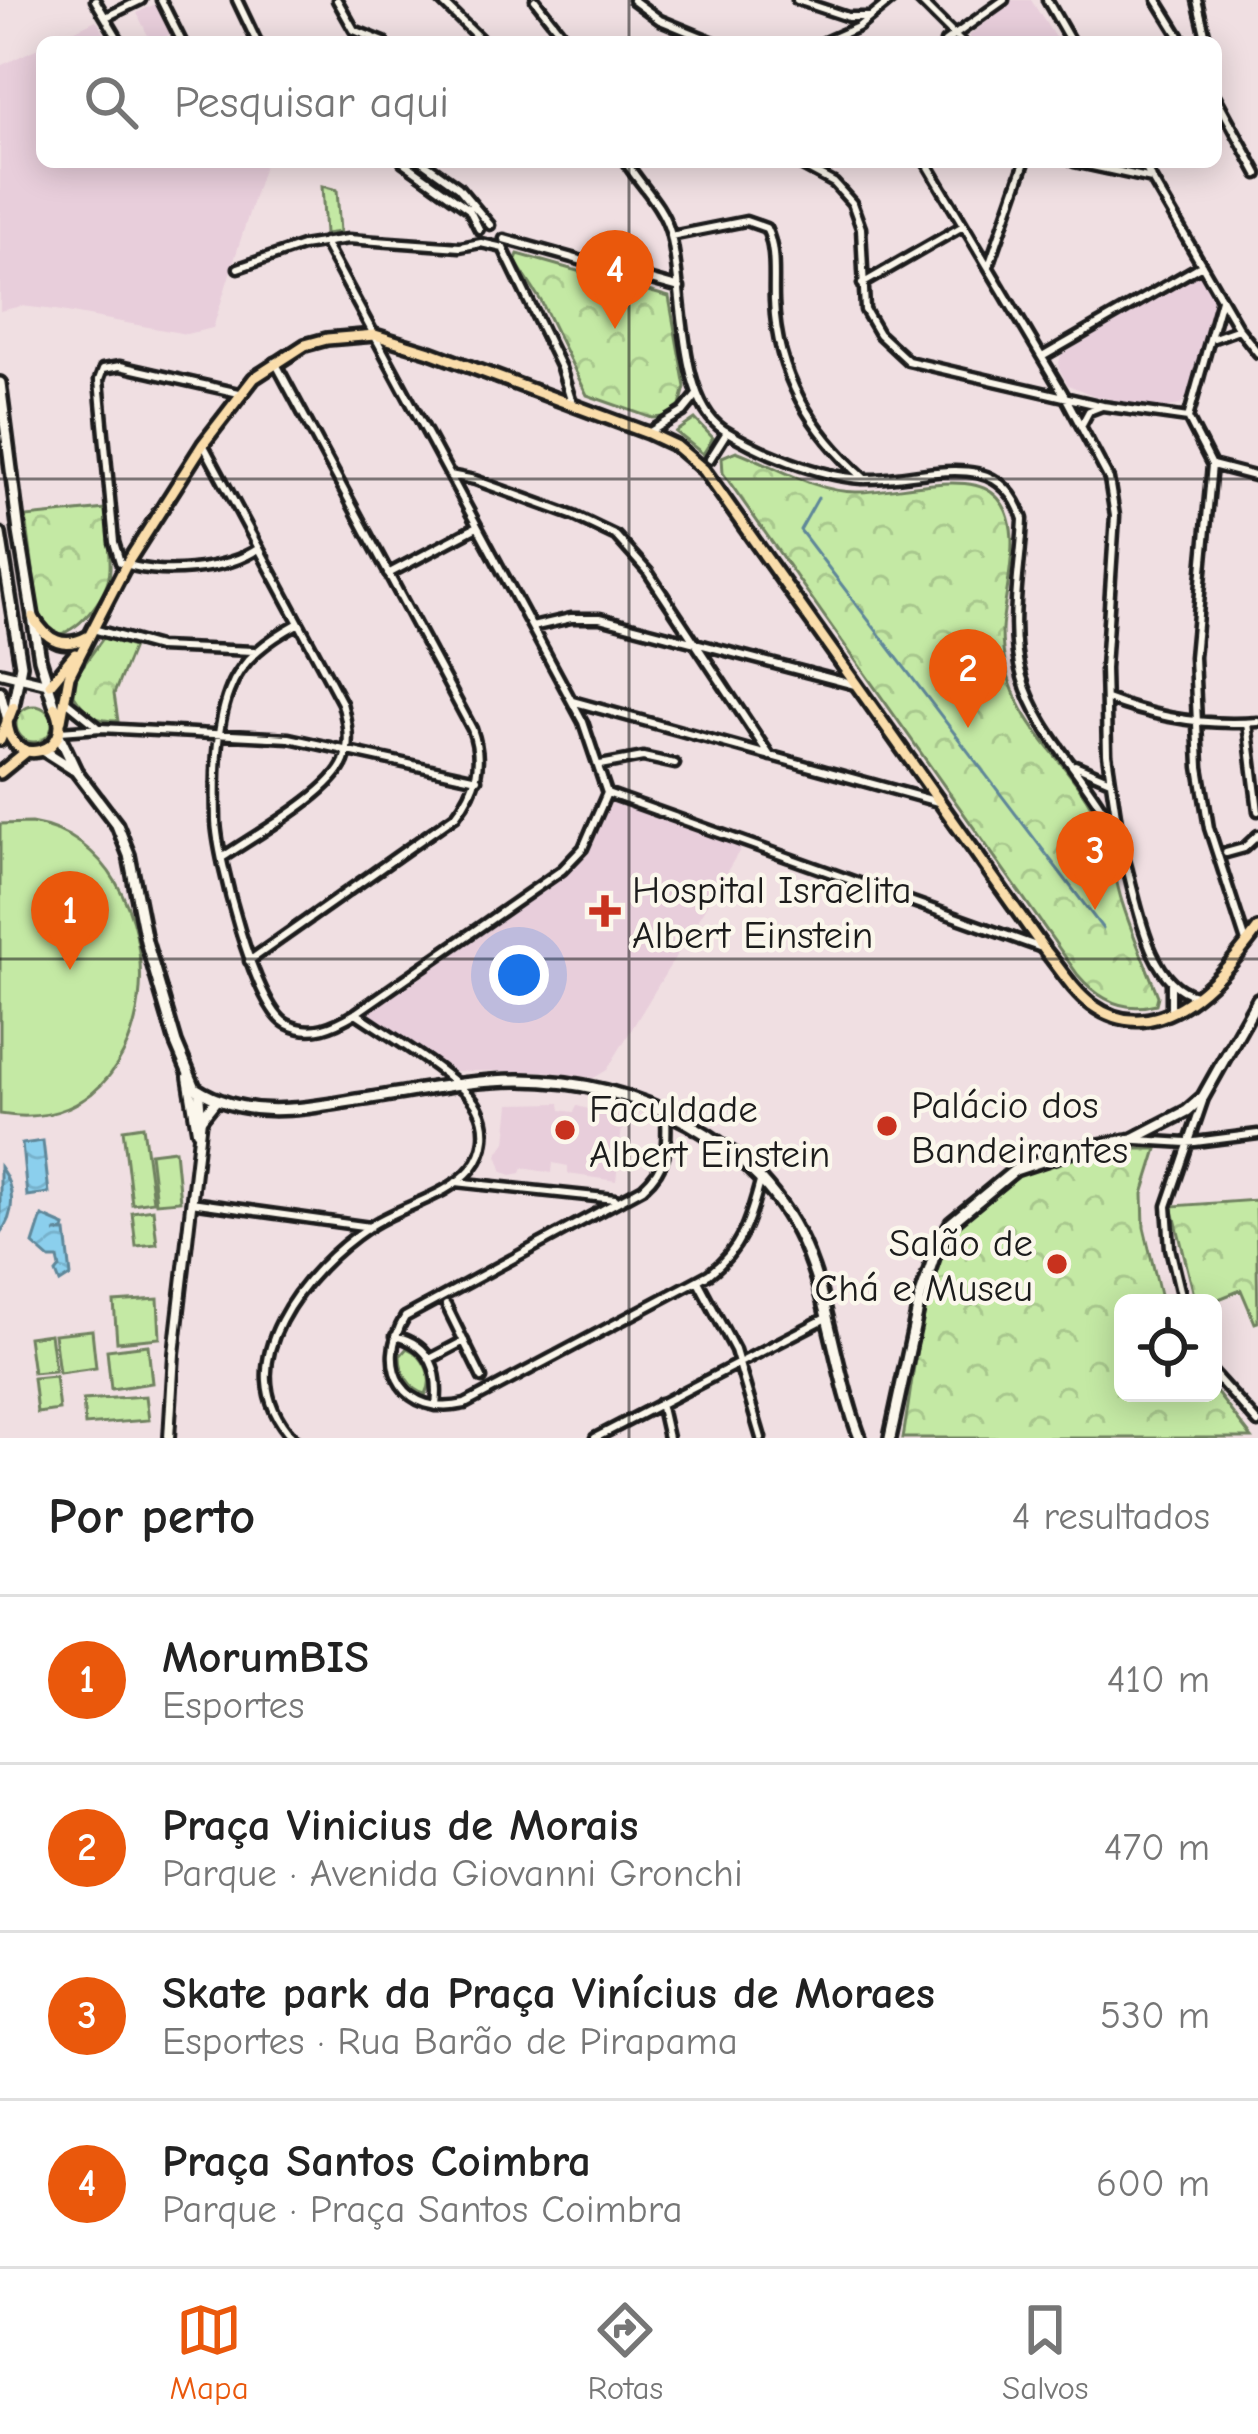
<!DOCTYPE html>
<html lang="pt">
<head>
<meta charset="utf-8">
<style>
  body { margin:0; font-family:"Comic Neue",sans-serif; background:#f2f2f2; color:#222 }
  .controls { position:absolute; right:36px; bottom:36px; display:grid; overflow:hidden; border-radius:18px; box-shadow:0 6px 30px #0003 }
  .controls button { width:108px; height:108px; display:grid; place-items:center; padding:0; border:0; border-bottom:3px solid #e0e0e0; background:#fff; color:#222; font:60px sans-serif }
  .you { position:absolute; left:519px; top:975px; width:42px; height:42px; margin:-30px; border:9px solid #fff; border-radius:50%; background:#1a73e8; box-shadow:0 0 0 18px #1a73e833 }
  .badge { display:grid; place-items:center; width:78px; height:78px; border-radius:50%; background:#ea580c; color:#fff; font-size:39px; font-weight:700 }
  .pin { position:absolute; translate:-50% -99px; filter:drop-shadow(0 3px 6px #0008) }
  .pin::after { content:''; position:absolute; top:63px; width:42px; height:36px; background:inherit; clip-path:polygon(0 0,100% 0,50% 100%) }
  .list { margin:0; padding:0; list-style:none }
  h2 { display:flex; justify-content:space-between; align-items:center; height:156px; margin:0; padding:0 48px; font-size:51px }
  h2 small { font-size:39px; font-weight:400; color:#767676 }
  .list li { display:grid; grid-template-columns:78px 1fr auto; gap:36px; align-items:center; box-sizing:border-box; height:168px; padding:0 48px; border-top:3px solid #e0e0e0 }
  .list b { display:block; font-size:45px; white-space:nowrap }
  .list p { margin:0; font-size:39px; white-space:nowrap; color:#767676 }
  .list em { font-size:39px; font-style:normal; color:#767676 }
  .icon { flex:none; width:66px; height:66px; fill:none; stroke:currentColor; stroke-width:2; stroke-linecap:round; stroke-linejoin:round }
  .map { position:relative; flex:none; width:1258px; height:1438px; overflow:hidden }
  .search { position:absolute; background:#fff; box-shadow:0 6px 30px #0003; left:36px; right:36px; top:36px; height:132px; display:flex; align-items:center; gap:30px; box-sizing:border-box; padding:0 42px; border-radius:18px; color:#767676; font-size:45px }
  .sheet { height:828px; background:#fff }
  nav { display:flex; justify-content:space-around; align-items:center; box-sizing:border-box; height:168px; border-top:3px solid #e0e0e0; background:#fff; font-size:33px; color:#767676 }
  nav a { display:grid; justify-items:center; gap:6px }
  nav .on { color:#ea580c }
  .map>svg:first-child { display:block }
  .built { fill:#e8cedb }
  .green { fill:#c4e9a4; stroke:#708260; stroke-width:3 }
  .forest { fill:url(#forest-crowns); stroke:#708260; stroke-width:3 }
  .water { fill:url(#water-waves); stroke:#5f8799; stroke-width:3 }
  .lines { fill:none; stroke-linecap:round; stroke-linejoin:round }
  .stream { stroke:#5f8799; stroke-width:3 }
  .minor-casing { stroke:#1c1c1c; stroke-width:15 }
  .tertiary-casing { stroke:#1c1c1c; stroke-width:16 }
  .secondary-casing { stroke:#1c1c1c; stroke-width:18 }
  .primary-casing { stroke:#1c1c1c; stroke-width:18 }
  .minor { stroke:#fbf7ec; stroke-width:6 }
  .tertiary { stroke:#fbf7ec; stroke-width:8 }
  .secondary { stroke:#fbf7ec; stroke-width:9 }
  .primary { stroke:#faddab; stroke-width:9 }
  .grid { fill:none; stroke:#1c1c1c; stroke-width:3; stroke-opacity:0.55 }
  .poi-dot { fill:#c8321e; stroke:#fbf7ec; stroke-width:4.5 }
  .labels { text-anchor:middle; stroke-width:9; stroke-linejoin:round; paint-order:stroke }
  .poi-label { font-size:39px; fill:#1c1c1c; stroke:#fbf7ec; text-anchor:start }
</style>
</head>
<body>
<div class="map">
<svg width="1258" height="1438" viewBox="0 0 1258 1438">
  <defs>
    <pattern id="forest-crowns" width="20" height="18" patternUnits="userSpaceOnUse" patternTransform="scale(3)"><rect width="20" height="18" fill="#c4e9a4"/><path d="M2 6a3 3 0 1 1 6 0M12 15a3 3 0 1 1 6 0" fill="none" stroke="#a8c78d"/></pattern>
    <pattern id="water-waves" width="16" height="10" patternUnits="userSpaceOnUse" patternTransform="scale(3)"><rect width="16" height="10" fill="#8bcfed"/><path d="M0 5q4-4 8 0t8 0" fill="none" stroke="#77b1cb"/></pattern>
  </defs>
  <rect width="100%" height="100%" fill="#f0dfe2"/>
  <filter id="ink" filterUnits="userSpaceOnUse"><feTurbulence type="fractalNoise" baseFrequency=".00833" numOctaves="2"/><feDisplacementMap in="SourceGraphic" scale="24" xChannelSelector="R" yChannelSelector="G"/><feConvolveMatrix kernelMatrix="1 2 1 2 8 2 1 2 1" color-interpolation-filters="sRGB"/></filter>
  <g filter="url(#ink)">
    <!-- built -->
    <path class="built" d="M1012 0H1031L1058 42H969V36Z
      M159 2 174 33 151 42 137 13Z
      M96 20 110 42H50Z
      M42 46V162H265L213 328 186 334 56 310 21 306 0 311V66Z
      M1199 274 1213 298 1215 310 1192 390 1180 405 1161 409 1095 396 1068 385 1058 367 1061 355Z
      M609 797 743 845 607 1070 594 1078 541 1071H448L363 1016 568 866 590 838Z
      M560 1103 561 1110 574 1112 577 1106 623 1118 616 1181 568 1174V1166L553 1163 552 1173 523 1168 521 1173 511 1175 503 1172 497 1155 506 1142 510 1104Z"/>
    <!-- green -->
    <path class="green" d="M322 186 337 190 340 232 325 234Z
      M31 823C186 848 177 1144 0 1114V824Z
      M143 1126 153 1201 132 1204 123 1129Z
      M175 1150 180 1201 156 1203 150 1153Z
      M153 1209 157 1244 136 1246 132 1212Z
      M158 1299 160 1338 117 1342 114 1302Z
      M92 1330 96 1368 59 1373 54 1334Z
      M50 1334 55 1371 33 1373 28 1337Z
      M148 1345 152 1383 111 1389 107 1350Z
      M55 1376 59 1410 37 1413 33 1378Z
      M146 1396 149 1420 85 1425 83 1400Z"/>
    <!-- forest -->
    <path class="forest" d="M518 254 669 297 685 387 680 406 665 417 652 418 587 395 541 301 515 261Z
      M695 419 713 438 703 454 676 432Z
      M736 451C774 465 815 492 856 492 892 493 963 471 991 492 1030 520 1003 591 1002 631 1002 722 1067 752 1100 823 1111 847 1114 876 1122 902 1132 934 1146 965 1158 996L1156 1004C1124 1013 1099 1000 1078 975L723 473 722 457Z
      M106 509C107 529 111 549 110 569 109 595 82 628 58 635L44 627 39 614 26 517Z
      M103 638 133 647 114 694 118 721C94 721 87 715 74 695L77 674Z
      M16 724a18 18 0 1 1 36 0a18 18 0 1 1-36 0Z
      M1106 1149H1157L1143 1194 1144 1227 1162 1303H1123V1393H1213V1388L1252 1438H903C920 1339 923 1207 1033 1165 1056 1156 1082 1153 1106 1149Z
      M1256 1200 1258 1322 1255 1323 1241 1290 1209 1303H1196L1172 1206Z
      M407 1348C424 1355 435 1378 426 1394 410 1390 400 1372 400 1356Z"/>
    <!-- water -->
    <path class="water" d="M43 1141 49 1193 27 1196 22 1144Z
      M0 1167C15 1187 16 1214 0 1233Z
      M42 1216 65 1226 64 1231 54 1232H66L71 1276 60 1283 56 1273 60 1268 58 1259H50L33 1244Z"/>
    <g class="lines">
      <!-- stream -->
      <path class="stream" d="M818 498 800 530 1103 929"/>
      <!-- minor casing -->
      <g class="minor-casing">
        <path id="minor" d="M95 0 120 42
          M161 0 182 42
          M237 0 257 42
          M337 0 354 30 384 42
          M440 0 483 42
          M535 0 568 42
          M633 0 660 20 714 42
          M797 0 848 17H869
          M919 0 961 42
          M1047 0 1071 42
          M1157 0 1183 42
          M1197 0 1207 42
          M106 17 141 0
          M824 42 858 27 891 0
          M945 42 1004 0
          M1216 97 1258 174
          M403 162 469 209 479 229
          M423 162 458 187 490 225
          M626 162C640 185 662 204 670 232 685 284 676 400 724 430 762 453 817 476 862 479 919 482 998 441 1023 519 1021 569 1007 628 1022 677 1040 740 1096 783 1120 844 1136 886 1143 983 1195 995
          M795 162 834 183 852 203 861 228 865 310 879 334 908 361 1103 406 1188 418
          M926 162 1066 398 1109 479 1115 516 1105 668 1107 754 1119 836
          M1074 162 1152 179
          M1142 162 1239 329 1258 353
          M671 236 746 221 766 228C777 250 773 277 774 301 777 376 811 431 865 479
          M504 239 680 288
          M503 248 561 368 572 403
          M989 266 1025 162
          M238 268 302 246 348 239 460 247 481 243 503 248
          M862 284 963 226
          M1221 299 1188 418 1212 465 1194 657 1199 767 1209 828 1246 942
          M1214 338 1239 329
          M1042 357 1202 265
          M239 393 120 366 103 369 99 380 114 542 120 562C155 577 228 571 259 548
          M1082 424 1089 411 1102 406
          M648 433 683 412 696 396
          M203 444 342 703C347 722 351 742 344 761 331 794 253 836 222 858
          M710 459 727 432
          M1212 465 1258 477
          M450 475 475 480 574 516 616 536 648 572 770 756
          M388 574 477 527
          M299 623C270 639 241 658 229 692 215 729 215 780 216 820 217 857 255 1008 287 1024 312 1037 334 1026 356 1013L562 870 583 848 607 793 583 722 324 242
          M532 627 571 618H600L855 685
          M93 629 158 647 254 651
          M1107 699C1156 718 1206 726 1258 722
          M66 701 97 726
          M572 701 938 802
          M1247 723 1258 811
          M60 731 101 728 289 738 477 779
          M600 765 643 757 675 764
          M1075 765 1110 780
          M607 793 1039 947
          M1226 853 1244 848 1258 835
          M249 961 456 815C477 788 484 762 472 729L275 362
          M1171 1012V984
          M666 1113C667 1145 669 1165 643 1188L405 1317C374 1368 405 1418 465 1404L709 1274C741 1250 750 1220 760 1182
          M1137 1140 1187 1143 1258 1134
          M456 1182 615 1199
          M191 1202 370 1227
          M698 1281 735 1350 761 1438
          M1183 1303 1170 1248 1167 1206 1203 1101
          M446 1305 482 1378
          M395 1336C432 1345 440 1372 436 1406
          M430 1359 464 1341
          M1213 1373 1258 1423
          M660 1403 668 1438
          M293 1438C224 1365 306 1269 369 1227 400 1206 448 1197 472 1168 486 1151 488 1127 478 1108 463 1079 385 1033 356 1013
          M595 1438 826 1318"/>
      </g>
      <!-- tertiary casing -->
      <g class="tertiary-casing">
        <path id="tertiary" d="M0 672 50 684
          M0 691 7 718
          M188 1077 197 1131
          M169 1438 174 1354 201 1119 199 1091"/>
      </g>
      <!-- secondary casing -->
      <g class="secondary-casing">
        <path id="secondary" d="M0 383 19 532 40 659 55 707
          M0 534 21 665 13 707
          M59 735 76 771 117 825 129 855 146 941 176 1043 195 1088C248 1122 306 1108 364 1099 415 1092 466 1080 518 1080 634 1079 762 1140 807 1253 831 1313 837 1378 860 1438
          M43 750 76 771
          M201 1119 217 1099
          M890 1438 921 1295 938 1245 951 1223 1015 1170 1082 1148 1133 1139 1187 1111 1203 1097 1258 999"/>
      </g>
      <!-- primary casing -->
      <g class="primary-casing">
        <path id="primary" d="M33 617C47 641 64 650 89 636
          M50 684 75 654
          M7 720C8 772 79 754 55 707
          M61 720 69 676 93 629 126 565 203 444 254 378 305 345 327 339 375 335 430 352 648 433 676 446 704 470 1044 949C1059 967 1073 991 1092 1005 1159 1053 1222 978 1258 929
          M0 740 13 707
          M0 773 27 751"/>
      </g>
      <!-- minor -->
      <use href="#minor" class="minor"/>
      <!-- tertiary -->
      <use href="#tertiary" class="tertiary"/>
      <!-- secondary -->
      <use href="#secondary" class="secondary"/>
      <!-- primary -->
      <use href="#primary" class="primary"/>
    </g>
  </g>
  <!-- grid -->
  <path class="grid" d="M629 0V42M629 162V1438M0 479H1258M0 959H1258"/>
  <!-- markers -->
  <g class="poi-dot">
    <path d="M599 893h12v12h12v12h-12v12h-12v-12h-12v-12h12z"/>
    <circle cx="887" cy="1126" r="12"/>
    <circle cx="565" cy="1130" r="12"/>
    <circle cx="1057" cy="1264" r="12"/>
  </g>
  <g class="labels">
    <!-- poi labels -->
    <g class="poi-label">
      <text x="632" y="903">Hospital Israelita<tspan x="632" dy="45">Albert Einstein</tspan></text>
      <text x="911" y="1118">Palácio dos<tspan x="911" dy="45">Bandeirantes</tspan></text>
      <text x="589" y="1122">Faculdade<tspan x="589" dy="45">Albert Einstein</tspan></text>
      <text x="1033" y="1256" text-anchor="end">Salão de<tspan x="1033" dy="45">Chá e Museu</tspan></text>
    </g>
  </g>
</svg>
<div class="controls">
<button><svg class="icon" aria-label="locate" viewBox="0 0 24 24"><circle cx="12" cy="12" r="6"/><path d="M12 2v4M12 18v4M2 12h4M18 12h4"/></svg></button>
</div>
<div class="you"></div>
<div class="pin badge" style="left:70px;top:970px">1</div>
<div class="pin badge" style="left:968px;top:728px">2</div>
<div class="pin badge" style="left:1095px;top:910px">3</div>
<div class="pin badge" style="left:615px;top:329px">4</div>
<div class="search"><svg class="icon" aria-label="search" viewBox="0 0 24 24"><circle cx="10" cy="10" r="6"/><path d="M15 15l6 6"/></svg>Pesquisar aqui</div>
</div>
<section class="sheet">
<h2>Por perto<small>4 resultados</small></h2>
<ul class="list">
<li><span class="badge">1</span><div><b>MorumBIS</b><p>Esportes</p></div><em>410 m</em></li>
<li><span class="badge">2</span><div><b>Praça Vinicius de Morais</b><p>Parque · Avenida Giovanni Gronchi</p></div><em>470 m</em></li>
<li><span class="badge">3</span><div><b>Skate park da Praça Vinícius de Moraes</b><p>Esportes · Rua Barão de Pirapama</p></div><em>530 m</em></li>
<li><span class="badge">4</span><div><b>Praça Santos Coimbra</b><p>Parque · Praça Santos Coimbra</p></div><em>600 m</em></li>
</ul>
</section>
<nav>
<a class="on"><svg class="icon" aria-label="map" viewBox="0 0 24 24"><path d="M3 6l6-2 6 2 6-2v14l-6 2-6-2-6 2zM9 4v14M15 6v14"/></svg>Mapa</a>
<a><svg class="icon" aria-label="directions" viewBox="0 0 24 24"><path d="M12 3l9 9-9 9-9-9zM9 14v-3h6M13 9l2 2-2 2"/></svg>Rotas</a>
<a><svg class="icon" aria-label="saved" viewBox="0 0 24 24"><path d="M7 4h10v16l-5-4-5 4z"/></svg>Salvos</a>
</nav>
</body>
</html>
